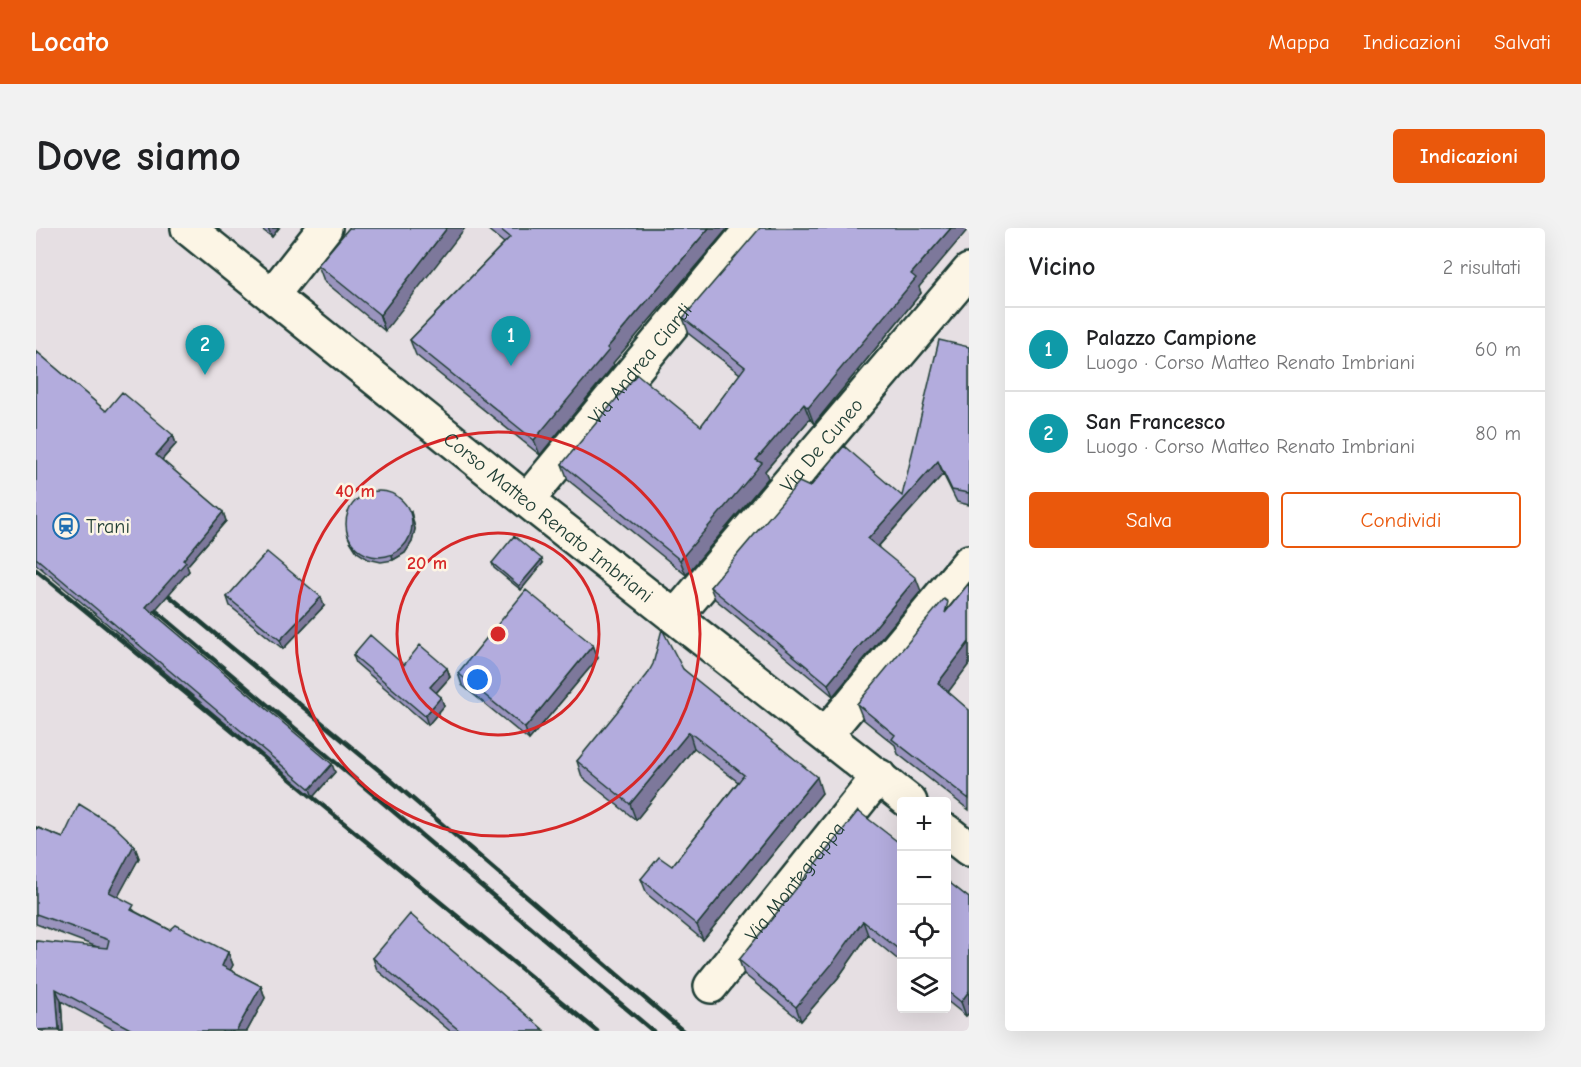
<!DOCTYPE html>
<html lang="it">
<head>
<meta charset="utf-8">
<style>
  body { margin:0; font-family:"Comic Neue",sans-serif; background:#f2f2f2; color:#202124 }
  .controls { position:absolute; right:18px; bottom:18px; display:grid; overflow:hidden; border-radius:6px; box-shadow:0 6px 24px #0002 }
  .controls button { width:54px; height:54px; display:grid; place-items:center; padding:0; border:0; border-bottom:2px solid #e0e0e0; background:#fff; color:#202124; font:30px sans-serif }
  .you { position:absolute; left:442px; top:452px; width:21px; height:21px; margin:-15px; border:4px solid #fff; border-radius:50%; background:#1a73e8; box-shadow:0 0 0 9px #1a73e833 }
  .badge { display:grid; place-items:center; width:39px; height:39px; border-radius:50%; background:#ea580c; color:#fff; font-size:20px; font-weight:700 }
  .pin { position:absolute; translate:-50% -50px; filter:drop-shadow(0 2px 3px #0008) }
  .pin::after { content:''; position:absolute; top:32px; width:21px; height:18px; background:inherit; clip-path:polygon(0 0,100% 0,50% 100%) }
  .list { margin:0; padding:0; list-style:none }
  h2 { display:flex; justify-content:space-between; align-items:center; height:78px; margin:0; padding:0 24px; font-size:26px }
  h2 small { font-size:20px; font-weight:400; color:#757577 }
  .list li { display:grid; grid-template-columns:39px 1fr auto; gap:18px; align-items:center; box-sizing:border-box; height:84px; padding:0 24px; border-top:2px solid #e0e0e0 }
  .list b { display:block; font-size:22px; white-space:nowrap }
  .list p { margin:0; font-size:20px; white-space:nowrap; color:#757577 }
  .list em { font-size:20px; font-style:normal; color:#757577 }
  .actions { display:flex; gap:12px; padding:18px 24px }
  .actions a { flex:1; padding:14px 0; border:2px solid #ea580c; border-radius:6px; text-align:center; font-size:21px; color:#ea580c }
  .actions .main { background:#ea580c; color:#fff }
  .icon { flex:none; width:33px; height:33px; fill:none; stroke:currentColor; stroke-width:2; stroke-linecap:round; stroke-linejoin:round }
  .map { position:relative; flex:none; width:933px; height:803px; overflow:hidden; border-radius:6px }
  header { display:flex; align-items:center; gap:36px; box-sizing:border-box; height:84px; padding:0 30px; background:#ea580c; color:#fff }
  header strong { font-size:28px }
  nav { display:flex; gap:33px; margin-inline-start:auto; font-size:21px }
  .intro { display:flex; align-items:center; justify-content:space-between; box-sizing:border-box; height:144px; padding:0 36px }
  h1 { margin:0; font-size:42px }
  .button { padding:15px 27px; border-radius:6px; background:#ea580c; color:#fff; font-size:21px; font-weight:700 }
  main { display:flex; gap:36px; padding:0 36px }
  aside { flex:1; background:#fff; border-radius:6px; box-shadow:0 6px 24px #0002 }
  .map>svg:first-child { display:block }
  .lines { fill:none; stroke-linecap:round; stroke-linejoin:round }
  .minor-casing { stroke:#1f3d34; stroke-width:38 }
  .minor { stroke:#fcf5e5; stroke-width:33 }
  .rail { stroke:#1f3d34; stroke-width:4.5 }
  .wall { fill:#9a94be; stroke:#1f3d34; stroke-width:1.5 }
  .shaded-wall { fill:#7d789b; stroke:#1f3d34; stroke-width:1.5 }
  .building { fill:#b3acdd; stroke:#1f3d34; stroke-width:1.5 }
  .ring { fill:none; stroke:#d62828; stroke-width:3 }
  .labels { text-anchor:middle; stroke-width:5; stroke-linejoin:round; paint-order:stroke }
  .street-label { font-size:20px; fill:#1f3d34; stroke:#fcf5e5 }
  .poi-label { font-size:20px; fill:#1f3d34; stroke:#fcf5e5; text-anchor:start }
  .centre { fill:#d62828; stroke:#fcf5e5; stroke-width:3 }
  .ring-label { font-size:18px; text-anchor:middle; font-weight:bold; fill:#d62828; stroke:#fcf5e5; stroke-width:5; stroke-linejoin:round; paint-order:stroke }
</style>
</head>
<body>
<header>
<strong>Locato</strong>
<nav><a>Mappa</a><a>Indicazioni</a><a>Salvati</a></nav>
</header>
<div class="intro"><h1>Dove siamo</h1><a class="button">Indicazioni</a></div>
<main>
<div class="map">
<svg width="933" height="803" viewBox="0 0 933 803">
  <rect width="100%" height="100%" fill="#e6dfe3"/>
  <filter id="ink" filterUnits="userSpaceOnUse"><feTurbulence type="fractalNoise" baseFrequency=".0167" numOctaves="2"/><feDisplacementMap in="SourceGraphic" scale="12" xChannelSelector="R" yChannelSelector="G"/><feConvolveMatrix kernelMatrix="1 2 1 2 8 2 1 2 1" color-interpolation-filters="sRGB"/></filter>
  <g filter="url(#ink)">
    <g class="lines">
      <!-- minor casing -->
      <g class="minor-casing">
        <g id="minor">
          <path id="s1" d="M152 0 504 283 874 574"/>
          <path d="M236 67 289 0"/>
          <path id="s2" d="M491 272 716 0"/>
          <path id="s3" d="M639 389 933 43"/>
          <path d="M790 506 933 334"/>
          <path d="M910 603 933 621"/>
          <path id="s4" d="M675 758 843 548"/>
        </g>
      </g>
      <!-- minor -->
      <use href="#minor" class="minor"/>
      <!-- rail -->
      <path class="rail" d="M0 342 561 803
        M119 356 350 548 647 803
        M106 371 617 803"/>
    </g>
    <!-- wall -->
    <path class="wall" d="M224 0H243L236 9Z
      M313 0 349 103 288 53 282 37Z
      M450 0H692L577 135 578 137 504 227 380 127 374 112 468 15Z
      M883 59 885 65 778 196 774 191 729 243 732 250 650 347 532 252 526 236 665 198 704 146 653 106 647 90Z
      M933 119V277L921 274 907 246 842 319 885 363 797 468 679 371 674 359 774 259 866 268Z
      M0 123 70 183 137 207 140 216 126 232 187 284 190 293 151 338 153 343 116 384 299 544 277 569 0 336Z
      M375 284 379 301 376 314 369 325 357 332 345 334 332 331 321 324 314 313 312 308Z
      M456 335H507L485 362 458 340Z
      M933 355V436L912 464 933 482V582L862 526 859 517 827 491 821 476 913 379Z
      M191 369 288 378 247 421 194 378Z
      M557 417 562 430 493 512 426 457 422 445Z
      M317 427 368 437 411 440 414 449 400 465 405 469 408 478 392 497 320 435Z
      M647 441 786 565 667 712 611 666 605 651 636 638 702 554 658 520 600 592 546 549 541 533Z
      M0 599 27 610 98 617 103 630 82 668 100 684 134 702 192 724 197 737 194 742 225 758 229 770 211 803H80L25 773 27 803H0V713L64 720 0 696Z
      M866 617V735L832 707 802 750 765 793 708 746 703 732Z
      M910 652 933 670V785L930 788 910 772Z
      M337 730 509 803H414L341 742Z"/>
    <!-- shaded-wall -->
    <path class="shaded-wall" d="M232 0H243L236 9Z
      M411 0H429L349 103 344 87Z
      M673 0H692L577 135 578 137 504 227 498 212 571 120Z
      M915 0H933L883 59 885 65 778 196 772 180 875 46Z
      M768 176 774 191 729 243 732 250 650 347 644 332 720 232Z
      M137 207 140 216 123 235 120 227Z
      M902 233 907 246 837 324 832 311Z
      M187 284 190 293 151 338 153 343 114 388 110 379 147 332Z
      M375 284 379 301 376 314 369 325 357 332 356 327Z
      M506 331 507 335 485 362 483 358Z
      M880 350 885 363 797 468 792 456Z
      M285 369 288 378 247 421 244 412Z
      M933 414V436L907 471 902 455Z
      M557 417 562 430 493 512 489 500Z
      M411 440 414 449 397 468 394 459Z
      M405 469 408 478 392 497 389 488Z
      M653 504 658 520 600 592 594 576Z
      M296 536 299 544 277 569 274 561Z
      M781 549 786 565 667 712 661 697Z
      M98 617 103 630 78 676 73 664Z
      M827 693 832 707 802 750 765 793 760 779Z
      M192 724 197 737 190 750 186 738Z
      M225 758 229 770 211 803H200Z
      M20 761 25 773 27 803H24L23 801Z
      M933 763V785L930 788 925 774Z"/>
    <!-- building -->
    <path class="building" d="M313 0H411L344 87 282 37Z
      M463 0H673L571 120 573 122 498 212 374 112 474 9Z
      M724 0H915L875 46 880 50 772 180 768 176 720 232 726 235 644 332 526 236 601 146 665 198 709 139 647 90Z
      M903 112 933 119V265L916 262 902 233 832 311 880 350 792 456 674 359 763 254 774 259 808 218 866 268Z
      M0 123 70 183 86 164 137 207 120 227 187 284 147 332 150 334 110 379 296 536 274 561 0 330Z
      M310 296a33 33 0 1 1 66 0a33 33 0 1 1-66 0Z
      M478 308 506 331 483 358 456 335Z
      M231 324 285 369 244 412 191 369Z
      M933 355V414L902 455 933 482V571L856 511 859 507 821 476 908 371 912 374 909 385Z
      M490 362 557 417 489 500 422 445Z
      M626 401 647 441 781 549 661 697 605 651 623 629 636 638 708 547 653 504 594 576 541 533 611 447 617 436Z
      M334 407 368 437 384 417 411 440 394 459 405 469 389 488 317 427Z
      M43 576 77 597 98 617 73 664 98 677 95 682 134 702 140 697 192 724 186 738 225 758 200 803H98L20 761 23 801 0 802V713L71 720 73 712 0 686V599L27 610Z
      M822 583 866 617V724L827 693 796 736 760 779 703 732Z
      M910 652 933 670V763L925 774 910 762Z
      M374 686 509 803H424L337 730Z"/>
  </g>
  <!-- distance rings -->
  <g class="ring">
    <circle cx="462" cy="406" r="101"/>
    <circle cx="462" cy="406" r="202"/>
  </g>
  <!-- icons -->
  <defs>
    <g id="station-ring" transform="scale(1.35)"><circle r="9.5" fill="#fcf5e5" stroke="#1f6fb2" stroke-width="1.5"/><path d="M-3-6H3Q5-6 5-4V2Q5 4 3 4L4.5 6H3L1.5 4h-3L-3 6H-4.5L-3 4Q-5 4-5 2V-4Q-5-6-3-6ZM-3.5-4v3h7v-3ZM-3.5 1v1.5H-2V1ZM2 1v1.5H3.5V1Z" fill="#1f6fb2"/></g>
  </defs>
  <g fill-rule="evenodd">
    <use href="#station-ring" x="30" y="298"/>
  </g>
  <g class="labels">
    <!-- street labels -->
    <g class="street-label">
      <text dy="7" stroke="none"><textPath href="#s2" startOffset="177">Via Andrea Ciardi</textPath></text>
      <text dy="7" stroke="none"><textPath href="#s3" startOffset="226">Via De Cuneo</textPath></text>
      <text dy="7" stroke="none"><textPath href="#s1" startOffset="462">Corso Matteo Renato Imbriani</textPath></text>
      <text dy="7" stroke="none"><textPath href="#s4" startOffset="134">Via Montegrappa</textPath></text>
    </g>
    <!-- poi labels -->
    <g class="poi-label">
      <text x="50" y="305">Trani</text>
    </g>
  </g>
  <circle cx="462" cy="406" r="9" class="centre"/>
  <g class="ring-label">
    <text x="319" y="269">40 m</text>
    <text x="391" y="341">20 m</text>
  </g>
</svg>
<div class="controls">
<button>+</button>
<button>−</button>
<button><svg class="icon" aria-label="locate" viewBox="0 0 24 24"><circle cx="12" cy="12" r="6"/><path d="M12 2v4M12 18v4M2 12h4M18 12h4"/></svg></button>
<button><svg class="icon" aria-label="layers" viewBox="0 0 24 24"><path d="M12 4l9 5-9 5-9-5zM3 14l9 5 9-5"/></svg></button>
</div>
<div class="you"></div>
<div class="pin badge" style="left:475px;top:138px;background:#0f9aa8">1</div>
<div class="pin badge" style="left:169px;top:147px;background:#0f9aa8">2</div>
</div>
<aside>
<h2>Vicino<small>2 risultati</small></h2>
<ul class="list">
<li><span class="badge" style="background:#0f9aa8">1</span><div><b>Palazzo Campione</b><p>Luogo · Corso Matteo Renato Imbriani</p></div><em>60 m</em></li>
<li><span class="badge" style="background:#0f9aa8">2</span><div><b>San Francesco</b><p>Luogo · Corso Matteo Renato Imbriani</p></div><em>80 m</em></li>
</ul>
<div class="actions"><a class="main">Salva</a><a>Condividi</a></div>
</aside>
</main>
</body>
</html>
